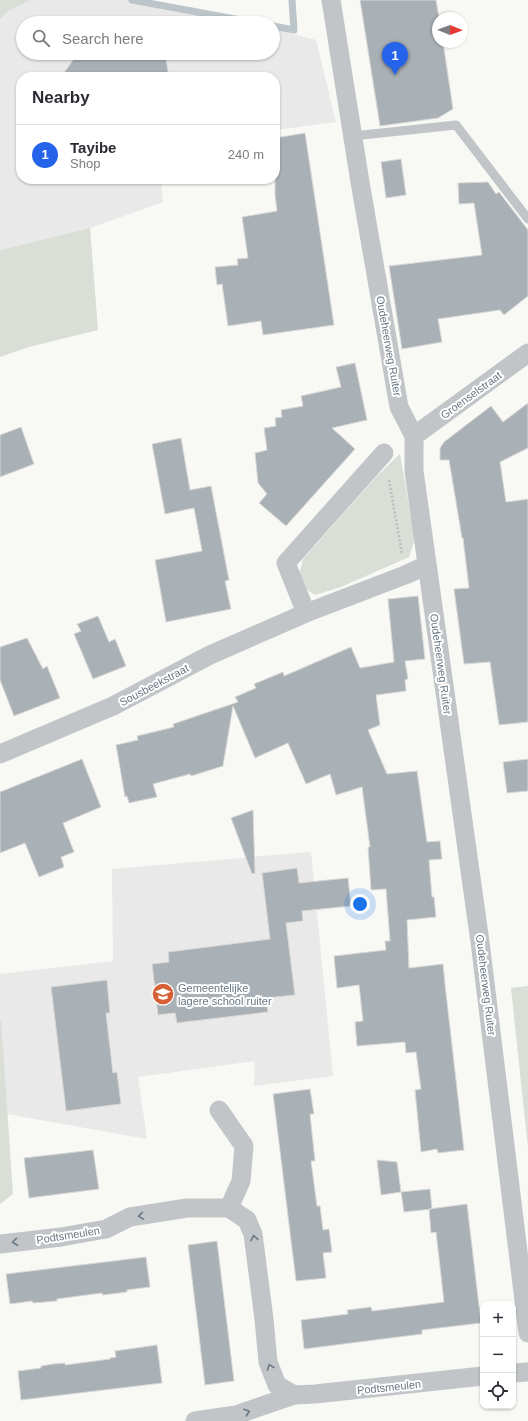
<!DOCTYPE html>
<html lang="en">
<head>
<meta charset="utf-8">
<style>
  body { margin:0; font-family:Arial,sans-serif; background:#f2f2f3; color:#2b2b33 }
  .controls { position:absolute; right:12px; bottom:12px; display:grid; overflow:hidden; border-radius:8px; box-shadow:0 1px 3px #0004 }
  .controls button { width:36px; height:36px; display:grid; place-items:center; padding:0; border:0; border-bottom:1px solid #e1e1e2; background:#fff; color:#2b2b33; font:20px sans-serif }
  .compass { position:absolute; left:432px; top:12px; width:36px; height:36px; border-radius:50%; background:#fff; box-shadow:0 1px 3px #0004; rotate:91deg }
  .you { position:absolute; left:360px; top:904px; width:14px; height:14px; margin:-10px; border:3px solid #fff; border-radius:50%; background:#1a73e8; box-shadow:0 0 0 6px #1a73e833 }
  .badge { display:grid; place-items:center; width:26px; height:26px; border-radius:50%; background:#2563eb; color:#fff; font-size:13px; font-weight:700 }
  .pin { position:absolute; translate:-50% -33px; filter:drop-shadow(0 1px 2px #0008) }
  .pin::after { content:''; position:absolute; top:21px; width:14px; height:12px; background:inherit; clip-path:polygon(0 0,100% 0,50% 100%) }
  .list { margin:0; padding:0; list-style:none }
  h2 { display:flex; justify-content:space-between; align-items:center; height:52px; margin:0; padding:0 16px; font-size:17px }
  h2 small { font-size:13px; font-weight:400; color:#7c7c81 }
  .list li { display:grid; grid-template-columns:26px 1fr auto; gap:12px; align-items:center; box-sizing:border-box; height:60px; padding:0 16px; border-top:1px solid #e1e1e2 }
  .list b { display:block; font-size:15px; white-space:nowrap }
  .list p { margin:0; font-size:13px; white-space:nowrap; color:#7c7c81 }
  .list em { font-size:13px; font-style:normal; color:#7c7c81 }
  .icon { flex:none; width:22px; height:22px; fill:none; stroke:currentColor; stroke-width:2; stroke-linecap:round; stroke-linejoin:round }
  .map { position:relative; flex:none; width:528px; height:1421px; overflow:hidden }
  .search { position:absolute; background:#fff; box-shadow:0 1px 3px #0004; left:16px; top:16px; width:264px; height:44px; display:flex; align-items:center; gap:10px; box-sizing:border-box; padding:0 14px; border-radius:22px; color:#7c7c81; font-size:15px }
  .panel { position:absolute; background:#fff; box-shadow:0 1px 3px #0004; left:16px; top:72px; width:264px; height:112px; border-radius:16px }
  .map>svg:first-child { display:block }
  .built { fill:#e8e9e8 }
  .green { fill:#d9ded6 }
  .lines { fill:none; stroke-linecap:round; stroke-linejoin:round }
  .stream { stroke:#bcc5ca; stroke-width:7 }
  .building { fill:#aab1b6; stroke:#d9d9d7 }
  .path { stroke:#bbbec0; stroke-width:2.5; stroke-dasharray:2 2; stroke-linecap:butt }
  .lane { stroke:#c1c5c8; stroke-width:9 }
  .street { stroke:#c1c5c8; stroke-width:19 }
  .oneway { stroke:#697784 }
  .labels { text-anchor:middle; stroke-width:4; stroke-linejoin:round; paint-order:stroke }
  .street-label { font-size:11px; fill:#697784; stroke:#fff }
  .poi-label { font-size:11px; fill:#697784; stroke:#fff; text-anchor:start }
</style>
</head>
<body>
<div class="map">
<svg width="528" height="1421" viewBox="0 0 528 1421">
  <rect width="100%" height="100%" fill="#f8f8f5"/>
  <!-- built -->
  <path class="built" d="M0 0H145L246 23H23V53H273V29L316 40 336 122 275 130V77H21V179H161L163 202 90 228 0 250Z
    M311 852 333 1076 254 1086 255 1061 138 1077 147 1139 7 1114 0 1013V974L113 961 112 869Z"/>
  <!-- green -->
  <path class="green" d="M0 0H30L10 10 0 19Z
    M90 228 98 330 29 347 0 357V250Z
    M400 454 415 539 409 557 341 587 315 595 303 587 300 571 303 559 377 476Z
    M528 986V1148L511 988Z
    M1 1020 13 1194 0 1204V1021Z"/>
  <g class="lines">
    <!-- stream -->
    <path class="stream" d="M132 0 257 23
      M273 26 294 30 292 0"/>
  </g>
  <!-- building -->
  <path class="building" d="M360 0H436L439 18 438 42H443L453 109 438 118 380 126Z
    M78 53H165L169 77H61Z
    M305 133 334 325 263 335 261 321 228 326 222 284 217 285 215 267 238 265 237 259 248 258 242 217 277 211 275 195V138Z
    M401 159 406 195 386 198 381 162Z
    M488 182 496 194 499 192 528 230V296L504 315 500 310 438 319 442 342 402 349 389 266 482 255 474 203 459 204 458 183Z
    M355 363 367 420 332 428 355 449 286 526 259 503 267 494 258 483 255 453 267 450 264 428 276 426 275 418 282 417 281 410 303 406 301 396 341 387 336 367Z
    M528 403V448L500 462 506 502 528 499V722L499 725 490 662 464 664 454 589 469 588 463 538H462L449 460H440V448L444 442 491 406 503 422Z
    M21 427 34 464 0 477V435Z
    M181 438 190 490 211 486 229 580 225 581 231 609 166 622 155 560 202 551 194 508 165 514 152 444Z
    M418 596 425 659 405 661 408 679 405 680 406 691 376 695 380 725 368 730 387 774 417 771 427 842 440 841 442 859 429 860 432 897H434L436 917 407 920 409 968 443 964 445 984 464 1150 438 1153 437 1149 421 1152 415 1090 421 1089 416 1052 406 1053 405 1042 357 1046 355 1022 363 1021 359 985 337 988 334 956 386 950 385 941H390L386 889 371 890 368 847H370L362 787 336 795 330 774 306 784 288 743 255 758 233 706 223 766 191 776 190 774 153 784 157 797 129 803 127 796 125 797 116 745 138 740 137 736 174 727 173 724 238 702 235 697 256 688 254 684 283 672 284 676 351 647 360 668 394 662 388 599Z
    M98 616 109 642 115 639 126 666 93 679 74 634 81 631 77 624Z
    M27 638 43 669 47 666 60 698 14 716 0 680V647Z
    M82 759 101 807 63 823 74 852 61 857 64 867 39 877 25 843 0 853V792Z
    M528 759V791L507 793 503 762Z
    M253 810 255 873 252 874 231 818Z
    M297 868 299 883 348 878 351 906 302 911 303 921 286 923 295 995 266 998 268 1012 177 1023 175 1013 158 1015 152 964 169 962 168 952 270 939 262 873Z
    M107 980 110 1013H106L113 1073 117 1072 121 1104 66 1111 51 987Z
    M310 1089 314 1114H310L315 1161H311L317 1206H320L323 1230 329 1229 332 1252 323 1253 326 1278 296 1281 273 1094Z
    M93 1150 99 1189 29 1198 24 1158Z
    M377 1160 397 1162 401 1192 381 1195Z
    M430 1189 432 1209 404 1212 401 1192Z
    M467 1204 481 1323 422 1330V1334L304 1349 301 1320 348 1314 347 1310 371 1307 372 1311 444 1302 436 1232 431 1233 429 1209Z
    M217 1241 234 1381 205 1385 188 1245Z
    M146 1257 150 1287 127 1290V1292L103 1295 102 1293 57 1299V1301L33 1303 32 1301 10 1304 6 1274Z
    M157 1345 162 1383 21 1400 18 1371 41 1368V1366L53 1364 65 1363V1365L110 1359V1358L116 1357 115 1351Z"/>
  <g class="lines">
    <!-- path -->
    <path class="path" d="M389 480 402 554"/>
    <!-- lane -->
    <path class="lane" d="M353 136 456 125 528 219"/>
    <!-- street -->
    <path class="street" d="M331 0 360 182 399 407 414 436V471L480 942 528 1333
      M414 436 528 353
      M306 613 286 563 384 453
      M0 754 113 706 210 655 306 613 405 575 427 565
      M219 1110 244 1146 241 1181 229 1208
      M0 1244 61 1237 106 1229 130 1217 187 1208H229L247 1220 253 1234 264 1319 268 1362 277 1385 294 1395
      M513 1373 528 1372
      M195 1421 236 1415 294 1395 315 1394 483 1376"/>
  </g>
  <!-- one-way arrows -->
  <defs><path id="oneway-chevron" d="M-2-3.5L2.5 0L-2 3.5" fill="none" stroke-width="1.6" stroke-linecap="round" stroke-linejoin="round"/></defs>
  <g class="oneway">
    <use href="#oneway-chevron" transform="translate(141 1216) rotate(171)"/>
    <use href="#oneway-chevron" transform="translate(254 1238) rotate(-101)"/>
    <use href="#oneway-chevron" transform="translate(15 1242) rotate(173)"/>
    <use href="#oneway-chevron" transform="translate(270 1367) rotate(-111)"/>
    <use href="#oneway-chevron" transform="translate(247 1412) rotate(-19)"/>
  </g>
  <!-- icons -->
  <defs>
    <g id="school-disc" transform="scale(1.15)"><circle r="9.5" fill="#d75f35" stroke="#fff"/><path d="M0-5L7-2L0 1L-7-2ZM-4 1L0 2.5L4 1V4Q0 6-4 4Z" fill="#fff"/></g>
  </defs>
  <g fill-rule="evenodd">
    <use href="#school-disc" x="163" y="994"/>
  </g>
  <g class="labels">
    <!-- street labels -->
    <g class="street-label">
      <text transform="translate(389 346) rotate(80)" y="4">Oudeheerweg Ruiter</text>
      <text transform="translate(471 395) rotate(-36)" y="4">Groenselstraat</text>
      <text transform="translate(441 664) rotate(82)" y="4">Oudeheerweg Ruiter</text>
      <text transform="translate(154 685) rotate(-28)" y="4">Sousbeekstraat</text>
      <text transform="translate(486 985) rotate(83)" y="4">Oudeheerweg Ruiter</text>
      <text transform="translate(68 1235) rotate(-9)" y="4">Podtsmeulen</text>
      <text transform="translate(389 1387) rotate(-6)" y="4">Podtsmeulen</text>
    </g>
    <!-- poi labels -->
    <g class="poi-label">
      <text x="178" y="992">Gemeentelijke<tspan x="178" dy="13">lagere school ruiter</tspan></text>
    </g>
  </g>
</svg>
<div class="controls">
<button>+</button>
<button>−</button>
<button><svg class="icon" aria-label="locate" viewBox="0 0 24 24"><circle cx="12" cy="12" r="6"/><path d="M12 2v4M12 18v4M2 12h4M18 12h4"/></svg></button>
</div>
<svg class="compass" viewBox="-18 -18 36 36"><path d="M0-13l5 13h-10z" fill="#e53935"/><path d="M0 13l5-13h-10z" fill="#7c7c81"/></svg>
<div class="you"></div>
<div class="pin badge" style="left:395px;top:75px">1</div>
<div class="search"><svg class="icon" aria-label="search" viewBox="0 0 24 24"><circle cx="10" cy="10" r="6"/><path d="M15 15l6 6"/></svg>Search here</div>
<section class="panel">
<h2>Nearby<small></small></h2>
<ul class="list">
<li><span class="badge">1</span><div><b>Tayibe</b><p>Shop</p></div><em>240 m</em></li>
</ul>
</section>
</div>
</body>
</html>
